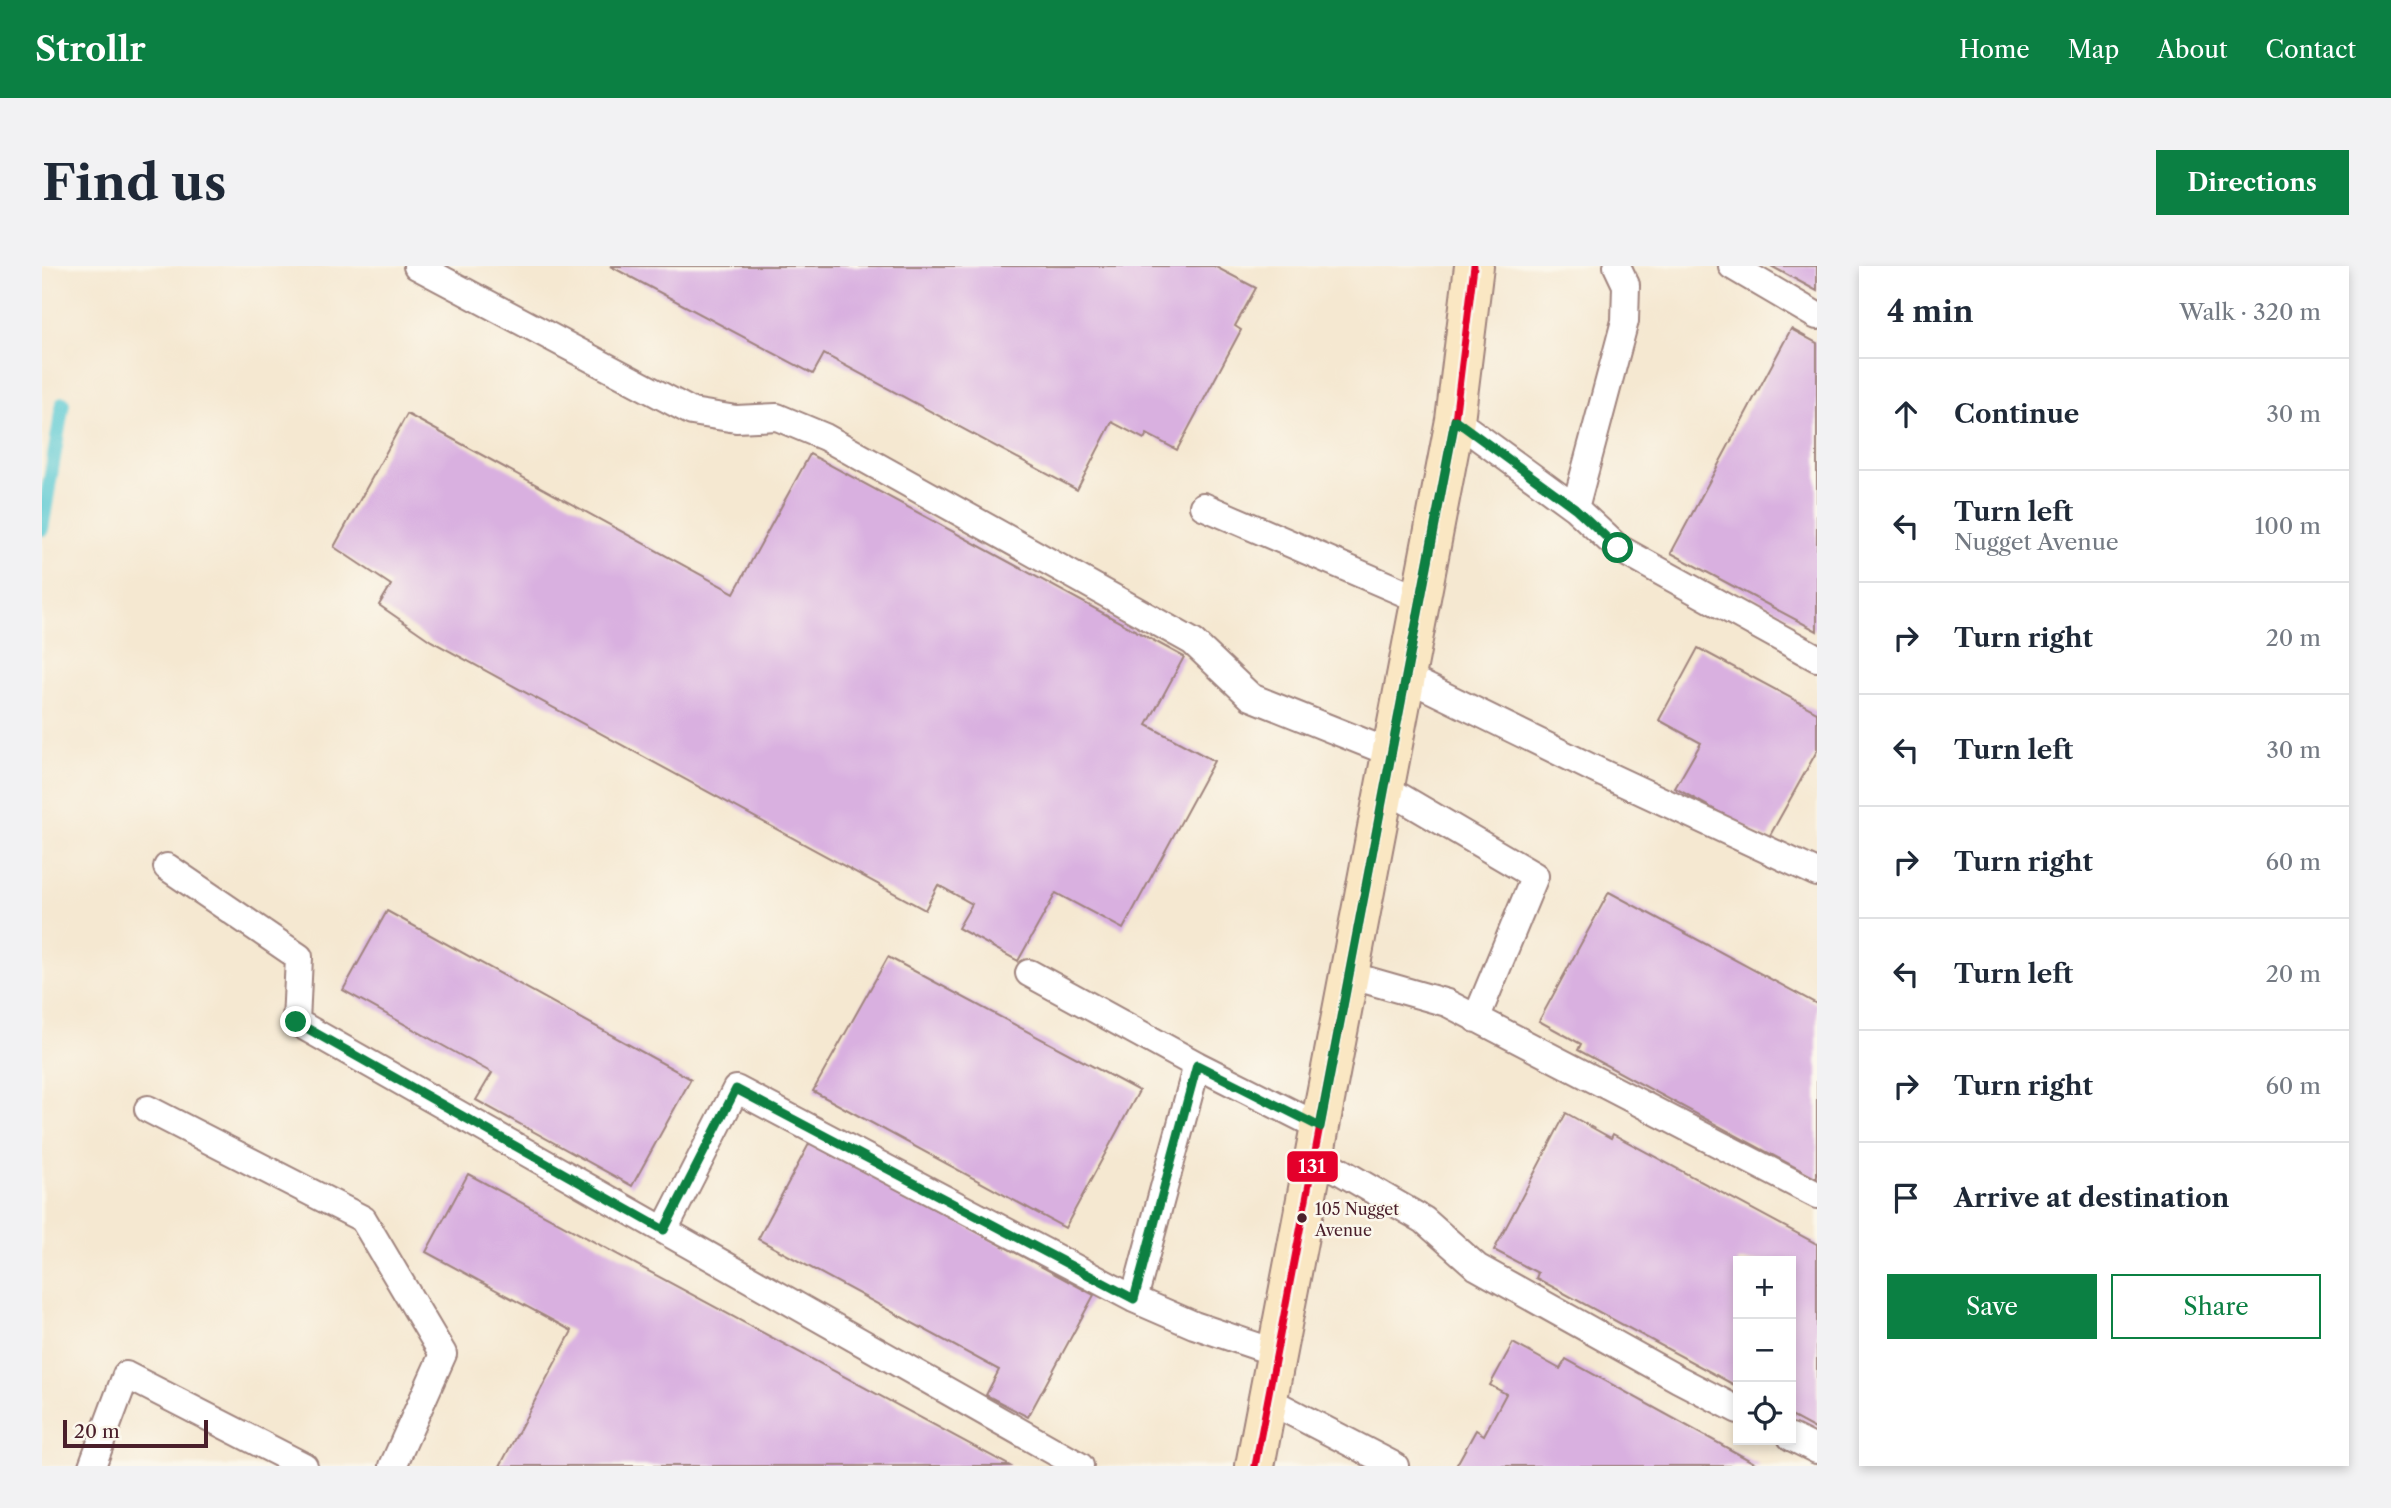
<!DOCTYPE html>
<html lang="en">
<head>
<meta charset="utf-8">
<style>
  body { margin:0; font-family:"Libre Caslon Text",serif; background:#f2f2f3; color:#1f2937 }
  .controls { position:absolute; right:21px; bottom:21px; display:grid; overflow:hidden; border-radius:0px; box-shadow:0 4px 10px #0003 }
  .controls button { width:63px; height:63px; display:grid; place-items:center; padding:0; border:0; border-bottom:2px solid #e0e1e3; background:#fff; color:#1f2937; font:35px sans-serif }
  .scale { position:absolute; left:21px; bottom:18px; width:145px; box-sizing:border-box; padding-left:7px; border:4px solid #4a1f2b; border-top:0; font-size:19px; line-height:24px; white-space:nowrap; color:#4a1f2b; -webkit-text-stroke:5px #fbf7ec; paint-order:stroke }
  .stop { position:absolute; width:21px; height:21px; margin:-16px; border:5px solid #0b8043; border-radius:50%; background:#fff }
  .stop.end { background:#0b8043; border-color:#fff; box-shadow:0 2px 7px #0008 }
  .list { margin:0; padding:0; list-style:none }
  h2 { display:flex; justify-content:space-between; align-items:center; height:91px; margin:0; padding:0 28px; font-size:30px }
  h2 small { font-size:23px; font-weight:400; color:#747a83 }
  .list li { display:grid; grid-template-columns:46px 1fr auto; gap:21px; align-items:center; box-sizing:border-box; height:112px; padding:0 28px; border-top:2px solid #e0e1e3 }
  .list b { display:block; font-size:26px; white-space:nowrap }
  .list p { margin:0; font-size:23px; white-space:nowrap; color:#747a83 }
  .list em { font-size:23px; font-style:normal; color:#747a83 }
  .actions { display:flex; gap:14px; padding:21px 28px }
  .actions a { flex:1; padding:16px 0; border:2px solid #0b8043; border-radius:0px; text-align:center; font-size:24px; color:#0b8043 }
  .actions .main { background:#0b8043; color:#fff }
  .icon { flex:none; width:38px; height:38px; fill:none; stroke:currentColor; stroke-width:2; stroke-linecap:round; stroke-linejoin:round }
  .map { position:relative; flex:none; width:1775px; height:1200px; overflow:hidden; border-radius:0px }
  header { display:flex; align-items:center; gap:42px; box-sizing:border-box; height:98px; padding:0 35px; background:#0b8043; color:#fff }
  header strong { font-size:33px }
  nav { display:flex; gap:38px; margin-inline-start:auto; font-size:24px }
  .intro { display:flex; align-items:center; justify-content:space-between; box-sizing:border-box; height:168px; padding:0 42px }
  h1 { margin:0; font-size:49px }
  .button { padding:18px 32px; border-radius:0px; background:#0b8043; color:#fff; font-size:24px; font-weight:700 }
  main { display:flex; gap:42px; padding:0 42px }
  aside { flex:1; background:#fff; border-radius:0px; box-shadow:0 4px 10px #0003 }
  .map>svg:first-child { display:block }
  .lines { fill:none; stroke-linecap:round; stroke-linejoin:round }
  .stream { stroke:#5dcad3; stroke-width:14 }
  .building { fill:#d9b0e0 }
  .lane-casing { stroke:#a0847e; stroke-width:30 }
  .secondary-casing { stroke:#a0847e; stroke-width:42 }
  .lane { stroke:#fff; stroke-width:26 }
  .secondary { stroke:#fae7c3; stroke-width:38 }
  .bus-1-casing { stroke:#fbf7ec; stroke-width:12 }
  .bus-1 { stroke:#e4002b; stroke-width:7 }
  .route { stroke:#0b8043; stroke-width:9 }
  .bus-dot { fill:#4a1f2b; stroke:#fbf7ec; stroke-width:2.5 }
  .labels { text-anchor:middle; stroke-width:5; stroke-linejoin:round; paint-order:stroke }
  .bus-label { font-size:16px; fill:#4a1f2b; stroke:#fbf7ec; text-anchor:start }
  .line-badge { stroke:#fbf7ec; stroke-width:2.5 }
  .badge-label { font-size:19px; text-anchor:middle; font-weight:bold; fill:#fff }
</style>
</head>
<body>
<header>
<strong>Strollr</strong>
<nav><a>Home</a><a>Map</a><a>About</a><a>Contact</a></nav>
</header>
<div class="intro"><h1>Find us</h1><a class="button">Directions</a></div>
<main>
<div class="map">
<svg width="1775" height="1200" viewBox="0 0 1775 1200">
  <rect width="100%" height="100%" fill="#fbf7ec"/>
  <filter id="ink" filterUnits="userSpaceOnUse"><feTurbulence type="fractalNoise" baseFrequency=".0143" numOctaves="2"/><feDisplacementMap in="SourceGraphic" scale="14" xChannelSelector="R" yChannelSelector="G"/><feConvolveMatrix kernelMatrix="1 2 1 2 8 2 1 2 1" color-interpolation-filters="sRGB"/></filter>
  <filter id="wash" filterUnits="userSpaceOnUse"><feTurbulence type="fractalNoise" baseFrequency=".00686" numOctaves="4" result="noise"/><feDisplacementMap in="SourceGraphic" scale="28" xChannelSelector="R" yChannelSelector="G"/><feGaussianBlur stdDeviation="1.57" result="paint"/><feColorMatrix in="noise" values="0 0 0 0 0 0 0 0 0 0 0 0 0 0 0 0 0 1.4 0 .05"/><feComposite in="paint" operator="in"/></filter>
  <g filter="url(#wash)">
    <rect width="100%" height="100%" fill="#f5e8d1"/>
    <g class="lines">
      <!-- stream -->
      <path class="stream" d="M0 263 21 137"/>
    </g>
    <g id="blocks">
      <!-- building -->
      <path class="building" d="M568 0H1172L1214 22 1193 60 1199 64 1135 184 1105 168 1102 173 1070 156 1035 224 782 88 771 108Z
        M1729 0H1775V25Z
        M1749 63 1775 77V365L1629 287Z
        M365 148 692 327 768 188 1142 391 1105 459 1172 495 1081 663 1014 627 976 695 916 662 930 638 896 619 883 644 389 375 337 339 349 319 292 281Z
        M1656 382 1775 446V485L1726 573 1633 522 1659 477 1617 454Z
        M1567 626 1775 738V913L1536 784 1539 778 1497 755Z
        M345 645 649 813 590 920 434 834 450 807 301 724Z
        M846 691 1097 825 1023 962 771 825Z
        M1524 847 1569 872 1571 868 1775 978V1164L1749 1150V995H1696V1121L1494 1012 1496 1007 1452 984Z
        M768 876 1052 1029 986 1151 944 1129 957 1104 716 973Z
        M426 908 963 1197 968 1200H458L530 1065 384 986Z
        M1471 1077 1518 1103 1524 1093 1718 1200H1414L1434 1164 1442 1169 1464 1128 1448 1119Z"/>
    </g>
  </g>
  <g filter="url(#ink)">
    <use href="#blocks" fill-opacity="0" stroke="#a0847e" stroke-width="2"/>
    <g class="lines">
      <!-- lane casing -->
      <g class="lane-casing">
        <path id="lane" d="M375 0 650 146 694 153 735 151 783 171 1151 376 1209 431 1349 487
          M1690 0 1775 50
          M1413 154 1533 242 1576 282 1775 392
          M1161 240 1379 334
          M1533 242 1583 55 1584 19 1575 0
          M1364 411 1556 505 1775 607
          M1343 522 1493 610 1434 753
          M125 601 257 691 254 756 1038 1200
          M987 707 1155 799 1278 861
          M1307 709 1405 737 1775 929
          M106 843 321 953 401 1088 351 1200
          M1272 890 1382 954 1435 1001 1636 1113 1696 1144
          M622 964 694 823 1092 1033 1152 1059 1235 1087
          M1092 1033 1155 799
          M1226 1134 1353 1200
          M1749 1171 1775 1184
          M50 1200 84 1109 262 1200"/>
      </g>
      <!-- secondary casing -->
      <g class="secondary-casing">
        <path id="secondary" d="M1213 1200 1413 154 1432 0"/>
      </g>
      <!-- lane -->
      <use href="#lane" class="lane"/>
      <!-- secondary -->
      <use href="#secondary" class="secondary"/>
      <!-- bus-1 casing -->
      <g class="bus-1-casing">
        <path id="bus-1" d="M1213 1200 1413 154 1432 0"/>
      </g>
      <!-- bus-1 -->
      <use href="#bus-1" class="bus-1"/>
    </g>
  </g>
  <g class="lines" filter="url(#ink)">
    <!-- route -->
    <path class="route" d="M254 756 622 964 694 823 1092 1033 1155 799 1278 861 1413 154 1533 242 1576 282"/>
  </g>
  <!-- markers -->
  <circle class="bus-dot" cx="1260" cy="952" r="6"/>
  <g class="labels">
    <!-- bus labels -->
    <g class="bus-label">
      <text x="1273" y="949">105 Nugget<tspan x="1273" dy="21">Avenue</tspan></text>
    </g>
  </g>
  <rect class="line-badge" x="1244" y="884" width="53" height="33" rx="7" fill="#e4002b"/>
  <g class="badge-label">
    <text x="1270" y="907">131</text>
  </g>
</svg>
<div class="controls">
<button>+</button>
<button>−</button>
<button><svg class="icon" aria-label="locate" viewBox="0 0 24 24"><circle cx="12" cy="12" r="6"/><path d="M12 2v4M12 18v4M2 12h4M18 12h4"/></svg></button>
</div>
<div class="scale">20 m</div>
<div class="stop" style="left:1576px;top:282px"></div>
<div class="stop end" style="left:254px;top:756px"></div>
</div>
<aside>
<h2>4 min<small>Walk · 320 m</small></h2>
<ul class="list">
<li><svg class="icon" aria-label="ahead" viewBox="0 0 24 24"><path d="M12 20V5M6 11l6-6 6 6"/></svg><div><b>Continue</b></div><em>30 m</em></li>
<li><svg class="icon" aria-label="left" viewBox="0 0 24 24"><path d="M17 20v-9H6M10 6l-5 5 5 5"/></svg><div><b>Turn left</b><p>Nugget Avenue</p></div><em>100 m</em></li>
<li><svg class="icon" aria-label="right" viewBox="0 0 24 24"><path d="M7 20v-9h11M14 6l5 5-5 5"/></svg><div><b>Turn right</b></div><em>20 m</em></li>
<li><svg class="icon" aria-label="left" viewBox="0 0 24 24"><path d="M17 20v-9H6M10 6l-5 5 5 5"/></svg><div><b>Turn left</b></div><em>30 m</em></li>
<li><svg class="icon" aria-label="right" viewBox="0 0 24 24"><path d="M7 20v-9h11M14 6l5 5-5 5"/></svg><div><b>Turn right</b></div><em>60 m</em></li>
<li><svg class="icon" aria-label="left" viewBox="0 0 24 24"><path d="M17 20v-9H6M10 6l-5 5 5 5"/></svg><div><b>Turn left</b></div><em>20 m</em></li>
<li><svg class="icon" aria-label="right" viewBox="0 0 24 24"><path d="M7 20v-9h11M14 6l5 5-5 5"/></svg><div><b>Turn right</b></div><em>60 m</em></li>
<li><svg class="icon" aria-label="arrive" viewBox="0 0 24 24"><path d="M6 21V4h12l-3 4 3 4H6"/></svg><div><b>Arrive at destination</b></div></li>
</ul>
<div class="actions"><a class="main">Save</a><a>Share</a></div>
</aside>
</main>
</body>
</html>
